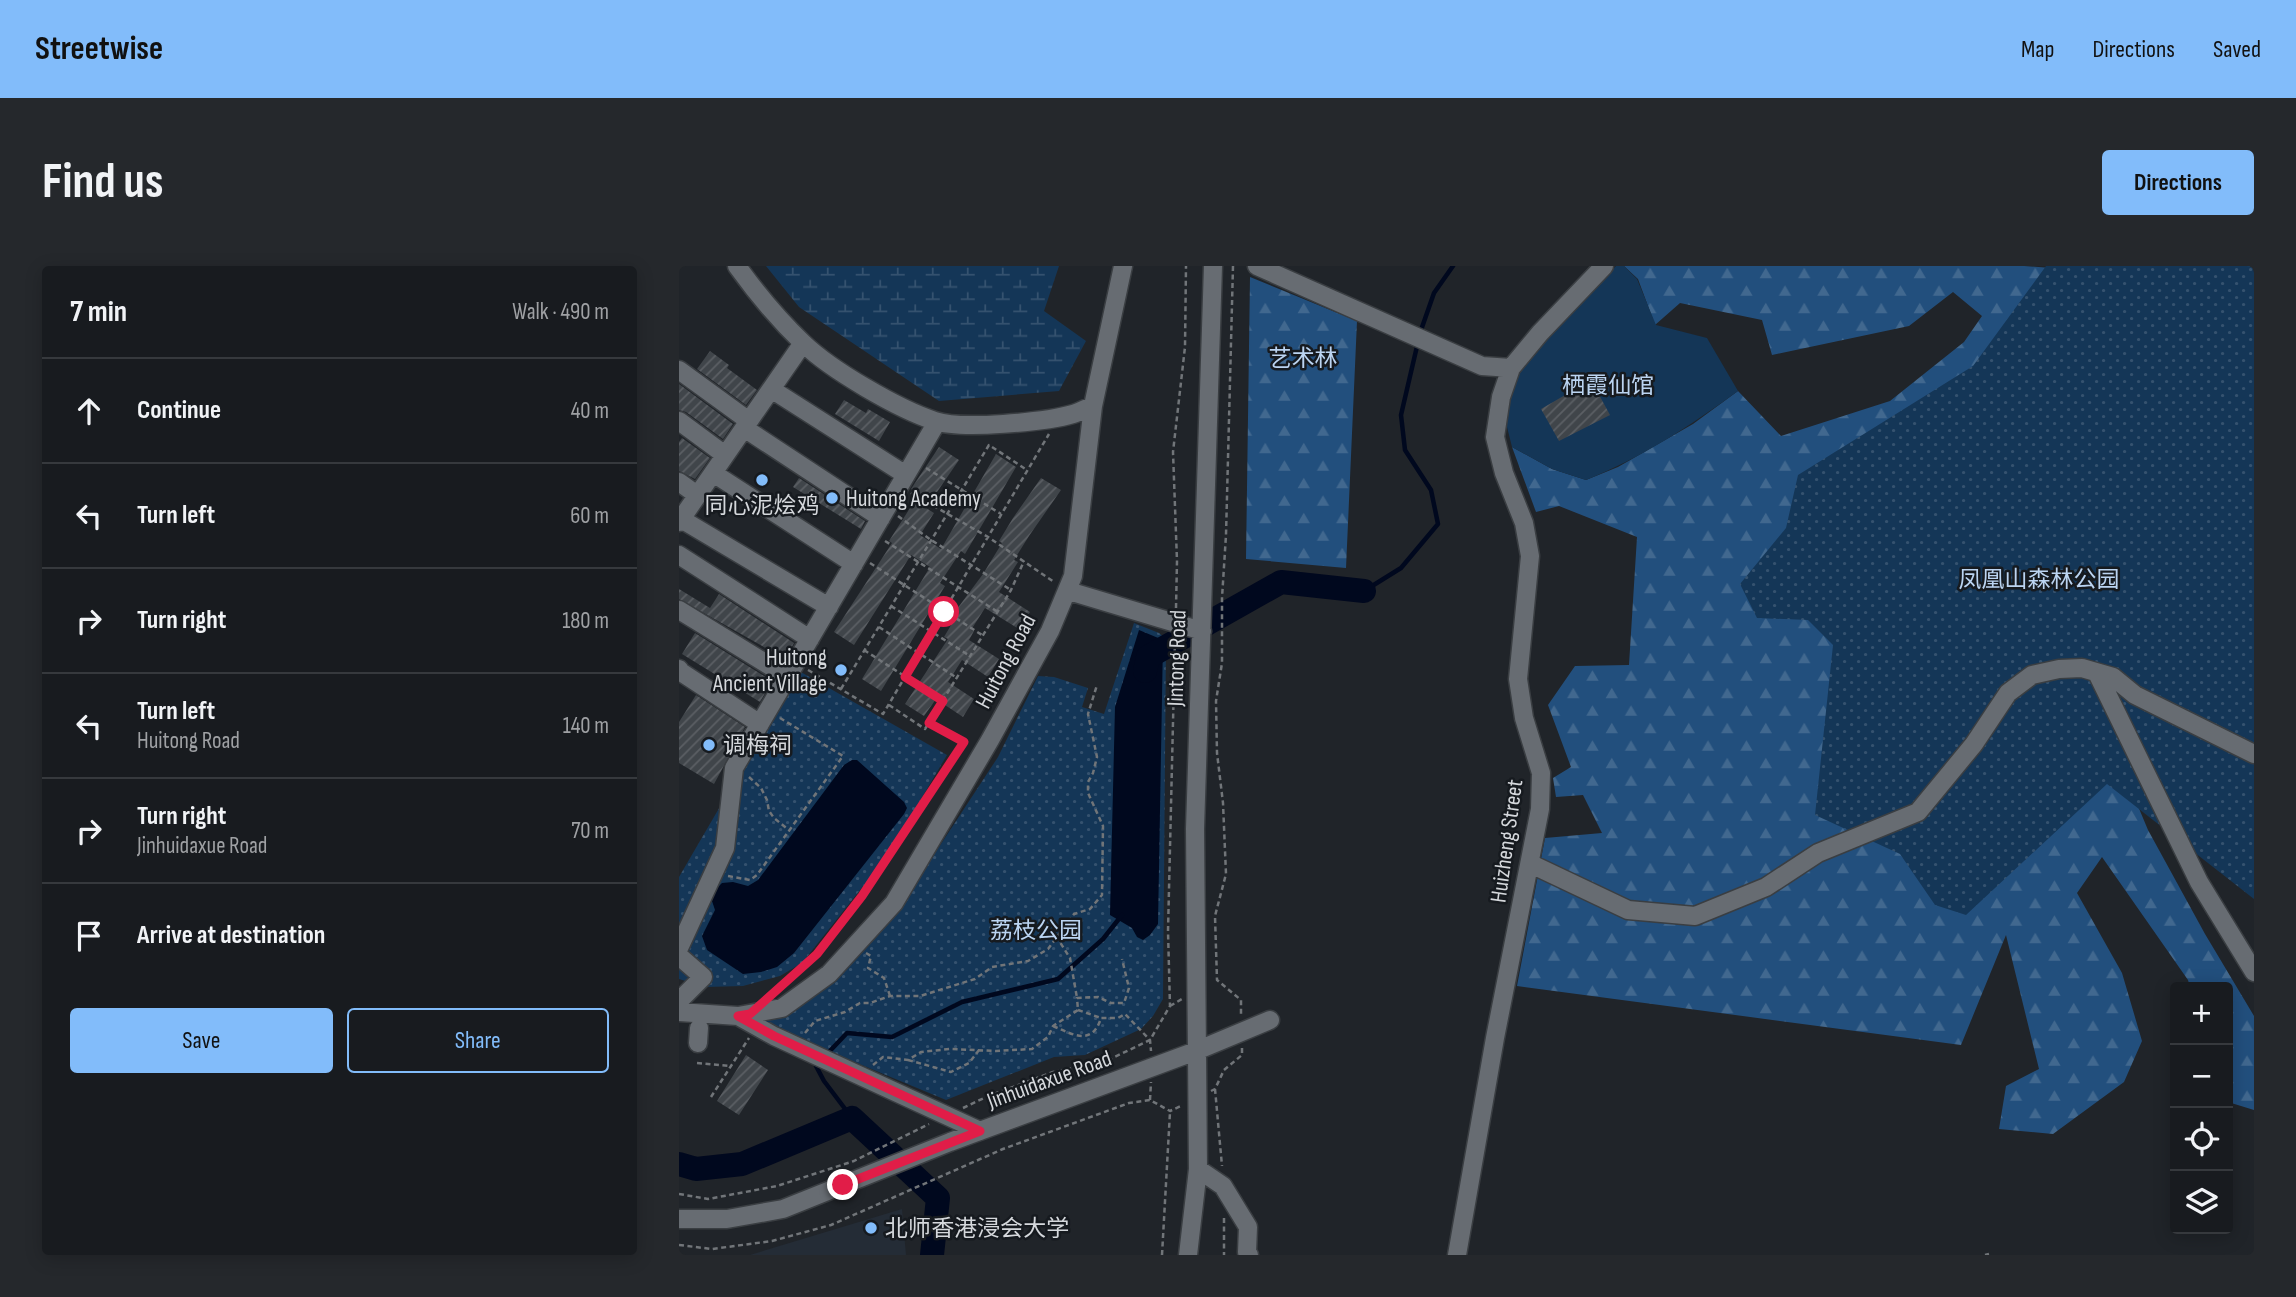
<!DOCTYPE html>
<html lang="en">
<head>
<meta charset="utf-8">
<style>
  body { margin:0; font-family:"Sofia Sans Condensed","Noto Sans SC",sans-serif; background:#25282c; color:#f1f3f6 }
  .controls { position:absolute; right:21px; bottom:21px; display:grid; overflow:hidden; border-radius:7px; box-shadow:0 4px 18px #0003 }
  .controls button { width:63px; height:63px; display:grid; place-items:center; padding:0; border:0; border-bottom:2px solid #36393d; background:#181b1f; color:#f1f3f6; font:35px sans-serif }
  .stop { position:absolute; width:21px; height:21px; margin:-16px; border:5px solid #e11d48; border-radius:50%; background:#fff }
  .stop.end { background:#e11d48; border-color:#fff; box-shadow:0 2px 7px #0008 }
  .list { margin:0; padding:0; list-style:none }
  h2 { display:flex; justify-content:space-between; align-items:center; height:91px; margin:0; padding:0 28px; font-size:30px }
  h2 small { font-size:23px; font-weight:400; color:#9fa1a4 }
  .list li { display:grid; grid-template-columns:46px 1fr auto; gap:21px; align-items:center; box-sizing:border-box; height:105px; padding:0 28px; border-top:2px solid #36393d }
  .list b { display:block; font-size:26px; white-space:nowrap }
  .list p { margin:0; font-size:23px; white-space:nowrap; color:#9fa1a4 }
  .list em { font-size:23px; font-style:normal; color:#9fa1a4 }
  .actions { display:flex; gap:14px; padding:21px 28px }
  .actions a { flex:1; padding:16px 0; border:2px solid #82bcfa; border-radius:7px; text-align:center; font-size:24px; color:#82bcfa }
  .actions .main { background:#82bcfa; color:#111 }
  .icon { flex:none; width:38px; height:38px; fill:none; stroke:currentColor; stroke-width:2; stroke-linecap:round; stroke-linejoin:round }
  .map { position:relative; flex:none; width:1575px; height:989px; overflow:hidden; border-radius:7px }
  header { display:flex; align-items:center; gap:42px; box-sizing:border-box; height:98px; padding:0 35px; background:#82bcfa; color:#111 }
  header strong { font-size:33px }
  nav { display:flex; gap:38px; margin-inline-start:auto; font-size:24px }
  .intro { display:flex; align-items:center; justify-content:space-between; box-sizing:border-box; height:168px; padding:0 42px }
  h1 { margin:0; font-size:49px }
  .button { padding:18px 32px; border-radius:7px; background:#82bcfa; color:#111; font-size:24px; font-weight:700 }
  main { display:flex; gap:42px; padding:0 42px }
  aside { flex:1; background:#181b1f; border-radius:7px; box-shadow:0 4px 18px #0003 }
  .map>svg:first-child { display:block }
  .built { fill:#242c36 }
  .forest { fill:url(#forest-firs) }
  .wetland { fill:url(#wetland-marsh) }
  .park { fill:url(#park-dots) }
  .garden { fill:#143657 }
  .water { fill:#00081e }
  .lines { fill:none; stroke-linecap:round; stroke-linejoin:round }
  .stream { stroke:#00081e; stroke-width:4.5 }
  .river { stroke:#00081e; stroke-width:24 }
  .building { fill:url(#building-hatch) }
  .minor-casing { stroke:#3a3e42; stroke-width:21 }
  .path { stroke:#717579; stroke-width:2.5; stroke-dasharray:5 3.5; stroke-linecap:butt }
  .minor { stroke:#676c72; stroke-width:18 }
  .route { stroke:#e11d48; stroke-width:9 }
  .poi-dot { fill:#82bcfa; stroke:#161a1f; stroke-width:2.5 }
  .labels { text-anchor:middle; stroke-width:5; stroke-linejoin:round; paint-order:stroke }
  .park-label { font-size:23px; fill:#bbd4f1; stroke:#161a1f }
  .poi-label { font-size:23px; fill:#d5d8dc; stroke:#161a1f; text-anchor:start }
  .street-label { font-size:23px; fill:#d5d8dc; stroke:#161a1f }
</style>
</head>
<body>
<header>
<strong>Streetwise</strong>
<nav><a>Map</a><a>Directions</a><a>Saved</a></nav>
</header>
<div class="intro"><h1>Find us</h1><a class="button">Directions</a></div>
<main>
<aside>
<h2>7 min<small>Walk · 490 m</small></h2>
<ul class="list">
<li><svg class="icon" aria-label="ahead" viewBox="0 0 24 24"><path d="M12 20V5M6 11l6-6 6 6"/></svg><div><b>Continue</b></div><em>40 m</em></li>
<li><svg class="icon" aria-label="left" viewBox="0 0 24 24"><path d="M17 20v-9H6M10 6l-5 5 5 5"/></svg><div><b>Turn left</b></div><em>60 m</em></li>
<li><svg class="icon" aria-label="right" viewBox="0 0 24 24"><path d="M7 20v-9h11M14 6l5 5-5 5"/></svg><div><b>Turn right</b></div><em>180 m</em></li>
<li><svg class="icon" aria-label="left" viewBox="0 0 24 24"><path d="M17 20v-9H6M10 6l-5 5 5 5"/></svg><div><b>Turn left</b><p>Huitong Road</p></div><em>140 m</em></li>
<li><svg class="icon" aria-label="right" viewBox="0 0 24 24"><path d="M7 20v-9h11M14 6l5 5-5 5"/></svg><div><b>Turn right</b><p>Jinhuidaxue Road</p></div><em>70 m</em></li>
<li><svg class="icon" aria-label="arrive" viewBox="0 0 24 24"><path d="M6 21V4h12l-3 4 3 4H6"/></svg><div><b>Arrive at destination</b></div></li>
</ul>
<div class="actions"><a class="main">Save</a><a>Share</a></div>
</aside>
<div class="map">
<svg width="1575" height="989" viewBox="0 0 1575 989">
  <defs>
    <pattern id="forest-firs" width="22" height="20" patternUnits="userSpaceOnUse" patternTransform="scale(1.75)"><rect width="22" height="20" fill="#224f7d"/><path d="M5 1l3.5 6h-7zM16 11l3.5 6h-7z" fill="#41688f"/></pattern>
    <pattern id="wetland-marsh" width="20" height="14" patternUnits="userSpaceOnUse" patternTransform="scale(1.75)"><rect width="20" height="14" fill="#143657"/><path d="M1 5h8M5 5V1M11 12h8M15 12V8" fill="none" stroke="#35526f"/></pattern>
    <pattern id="park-dots" width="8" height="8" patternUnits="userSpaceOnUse" patternTransform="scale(1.75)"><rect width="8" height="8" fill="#143657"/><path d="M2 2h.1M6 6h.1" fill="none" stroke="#35526f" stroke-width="1.8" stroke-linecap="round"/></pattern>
    <pattern id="building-hatch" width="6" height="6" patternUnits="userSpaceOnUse" patternTransform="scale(1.75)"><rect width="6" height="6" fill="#40454a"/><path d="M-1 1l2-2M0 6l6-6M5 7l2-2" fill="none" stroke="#5b5f64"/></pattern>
  </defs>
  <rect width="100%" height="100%" fill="#202429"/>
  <!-- built -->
  <path class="built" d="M223 943 227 989H60H71Z"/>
  <!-- forest -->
  <path class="forest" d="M945 0H1345L1385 3 1386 0H1575L1398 394 1469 564 1526 668 1575 750V844L1549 836V721H1511L1509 714 1423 591 1398 627 1443 707 1463 775 1445 816 1374 868 1320 863 1327 820 1360 803 1327 669 1282 779 838 720 866 572 923 567 904 529 877 531 874 512 892 501 869 439 896 400 950 399 958 271 880 240 857 246 833 181 873 203 907 214 939 201 1014 158 1059 125 1102 170 1211 135 1285 76 1303 50 1274 26 1230 60 1093 89 1083 54 1001 37 976 59 959 13Z
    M571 11 678 55 667 302 567 293Z"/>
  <!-- wetland -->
  <path class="wetland" d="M87 0H380L365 45 407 75 380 125 260 135 120 41Z"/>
  <!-- park -->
  <path class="park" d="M1367 0H1575V633L1428 518 1287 649 1256 639 1221 588 1136 549 1154 379 1129 354 1078 352 1061 318 1107 262 1119 209 1294 100Z
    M455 357 480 367 487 373 484 733 474 750 462 763 406 789 375 791 267 834 77 755 220 642 319 491 359 410 375 411 409 422 403 441 425 448Z
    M120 405 268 489 209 589 123 697 101 710 64 720 26 721 0 713V611Z"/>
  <!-- garden -->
  <path class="garden" d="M937 0H945L958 13 977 59 1028 72 1059 125C1011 160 962 192 907 214L873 203 833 181 827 157 831 122 850 91Z"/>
  <!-- water -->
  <path class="water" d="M460 364 484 374 479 658 471 669 464 674 458 671 453 662 431 649 436 441Z
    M173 494H178L225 536 228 542 225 548 115 687 98 701 82 706 64 708 28 684 23 670 36 644 31 629 43 617 54 616 69 620 79 614 165 499Z"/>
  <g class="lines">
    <!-- stream -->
    <path class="stream" d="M741 67 755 27 774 0
      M685 325 722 302 759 258 752 224 726 184 722 149 739 76
      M148 788 168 767 213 771 283 736 379 713 424 673 443 649
      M140 797 137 800 145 815 173 852"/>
    <!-- river -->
    <path class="river" d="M466 405 469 391 602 316 685 325
      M0 898 17 903 63 898 173 852 259 932 253 989"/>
  </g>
  <!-- building -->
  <path class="building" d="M31 85 50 99 48 102 78 124 67 139 18 103Z
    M912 114 931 149 880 175 862 143Z
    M0 118 54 158 44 173 7 146 0 144Z
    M165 134 187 147 189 143 211 156 200 175 156 148Z
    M3 172 31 192 16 213 0 205V176Z
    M260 181 280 194 247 242 255 247 241 269 262 283 317 188 337 201 286 288 282 285 261 317 266 320 202 425 183 413 251 301 232 289 175 379 155 366 213 277 210 275 240 228 232 223Z
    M120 212 186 255 182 263 114 221Z
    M362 212 382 224 350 270 335 294 339 296 320 326 351 346 340 363 306 342 292 364 295 365 290 374 320 393 309 411 283 394 269 416 295 433 284 451 257 433 245 450 226 438 269 373 265 371 278 349 275 347 304 308 323 277 320 275 334 252Z
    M0 323 31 342 40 328 115 377 106 393 0 333Z
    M16 367 93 415 81 436 3 388Z
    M17 429 66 461 35 518 0 497V456Z
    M67 789 89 804 60 849 38 835Z"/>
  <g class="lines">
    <!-- minor casing -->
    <g class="minor-casing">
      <path id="minor" d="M58 0C76 25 102 56 124 77 152 104 219 143 256 155 282 164 367 156 394 148 401 146 407 142 414 140
        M578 0 803 100 832 102
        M0 104 70 155
        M92 123 227 209
        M0 155 46 189
        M65 162 202 252
        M34 207 175 298
        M0 216 18 229
        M2 253 150 341
        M0 256 124 77
        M0 289 131 373
        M393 326 523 365
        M0 344 109 411
        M0 403 2 406 81 458
        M1418 407 1520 616 1575 706
        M852 598 949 644 1016 650 1087 621 1139 587 1239 546 1295 478 1329 427 1353 409 1380 403 1403 402 1434 411 1456 429 1575 488
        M0 682 46 582 55 502 258 156
        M0 690 24 711 0 735
        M0 746 59 750 103 742 150 708 215 637 311 474 371 365 394 310 414 140 444 0
        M59 750 95 770 301 865
        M19 777 20 762
        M519 903 544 920 569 961 568 986 570 989
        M0 953H48L104 943 271 876 517 785 591 754
        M509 989 519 903 516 563 534 0
        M778 989 816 772 861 543 862 507 845 452 839 413 851 290 845 257 825 207 816 171 822 131 832 102 861 67 925 0"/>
    </g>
    <!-- path -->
    <path class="path" d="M554 0 547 269 543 332V397L537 435 538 487 544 537 547 608 536 650 538 714 562 734V750
      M247 202 322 248
      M232 227 309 271 375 316
      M219 250 252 274 332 324
      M206 275 319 346
      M191 297 303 369
      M212 340 291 390
      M497 342 498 295 494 186 506 81 507 0
      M200 361 278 412
      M185 384 264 435
      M129 404 204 448 370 168
      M162 423 310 179 348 204
      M210 439 246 463 332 324 345 295
      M70 511 82 522 88 534 90 545 95 552 111 565
      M49 610 71 614 78 609 164 490 101 452
      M377 670 391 692 398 732
      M187 687 192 690 189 702 205 712 211 730
      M91 729 138 688 182 630 285 476 250 457
      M491 740 503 733
      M399 744 422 752
      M374 760C393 768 413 781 422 752H439L446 748 471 774 472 785
      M126 767 136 755 166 746 181 737H191L211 730H241L296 713 313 701 349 695 369 683 395 648 411 643 423 629 424 560 409 527V516L414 507 418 491 409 448 418 419
      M229 794 272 806 290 797 300 784
      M18 797 52 800
      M194 799 204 791 229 794 242 786 271 783 317 785 353 783 369 771 374 760 399 744 398 732 419 731 432 737H445L450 722 443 693
      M536 823 543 900
      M532 825 536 823 545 804 563 789V782
      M32 831 70 772
      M471 834 472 816
      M284 842 307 831 374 806 425 796 471 774 491 740 489 665 496 373
      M0 928 29 933 98 920 175 895 250 858
      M545 952V989
      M0 979 33 983 93 975 152 959 324 883 450 837 471 834 491 845 504 839
      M483 989 491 846
      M1306 989 1310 988"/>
    <!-- minor -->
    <use href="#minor" class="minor"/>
  </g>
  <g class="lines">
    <!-- route -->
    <path class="route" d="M164 919 301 865 95 770 59 750 71 748 138 688 183 630 285 476 250 457 264 435 226 411 265 346"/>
  </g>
  <!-- markers -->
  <g class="poi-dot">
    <circle cx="83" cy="214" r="7"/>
    <circle cx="153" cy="232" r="7"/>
    <circle cx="162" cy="404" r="7"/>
    <circle cx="30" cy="479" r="7"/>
    <circle cx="192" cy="962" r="7"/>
  </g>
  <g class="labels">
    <!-- park labels -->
    <g class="park-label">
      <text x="624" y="100">艺术林</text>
      <text x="929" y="127">栖霞仙馆</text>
      <text x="1360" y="321">凤凰山森林公园</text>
      <text x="357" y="672">荔枝公园</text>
    </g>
    <!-- poi labels -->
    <g class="poi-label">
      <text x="167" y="240">Huitong Academy</text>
      <text x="83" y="247" text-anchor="middle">同心泥烩鸡</text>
      <text x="148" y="399" text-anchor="end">Huitong<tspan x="148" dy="26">Ancient Village</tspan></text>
      <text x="44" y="487">调梅祠</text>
      <text x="206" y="970">北师香港浸会大学</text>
    </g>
    <!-- street labels -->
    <g class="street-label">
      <text transform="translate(497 392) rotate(-88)" y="8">Jintong Road</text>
      <text transform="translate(326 395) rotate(-62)" y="8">Huitong Road</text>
      <text transform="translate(827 575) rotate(-82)" y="8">Huizheng Street</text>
      <text transform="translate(370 813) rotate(-20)" y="8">Jinhuidaxue Road</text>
    </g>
  </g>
</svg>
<div class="controls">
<button>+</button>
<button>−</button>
<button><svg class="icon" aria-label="locate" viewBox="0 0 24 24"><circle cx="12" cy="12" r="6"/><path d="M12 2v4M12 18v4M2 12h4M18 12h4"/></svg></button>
<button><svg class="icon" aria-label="layers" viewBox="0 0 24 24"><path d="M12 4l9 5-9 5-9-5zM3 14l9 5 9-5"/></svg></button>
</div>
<div class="stop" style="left:265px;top:346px"></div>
<div class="stop end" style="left:164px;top:919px"></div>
</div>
</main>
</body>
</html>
